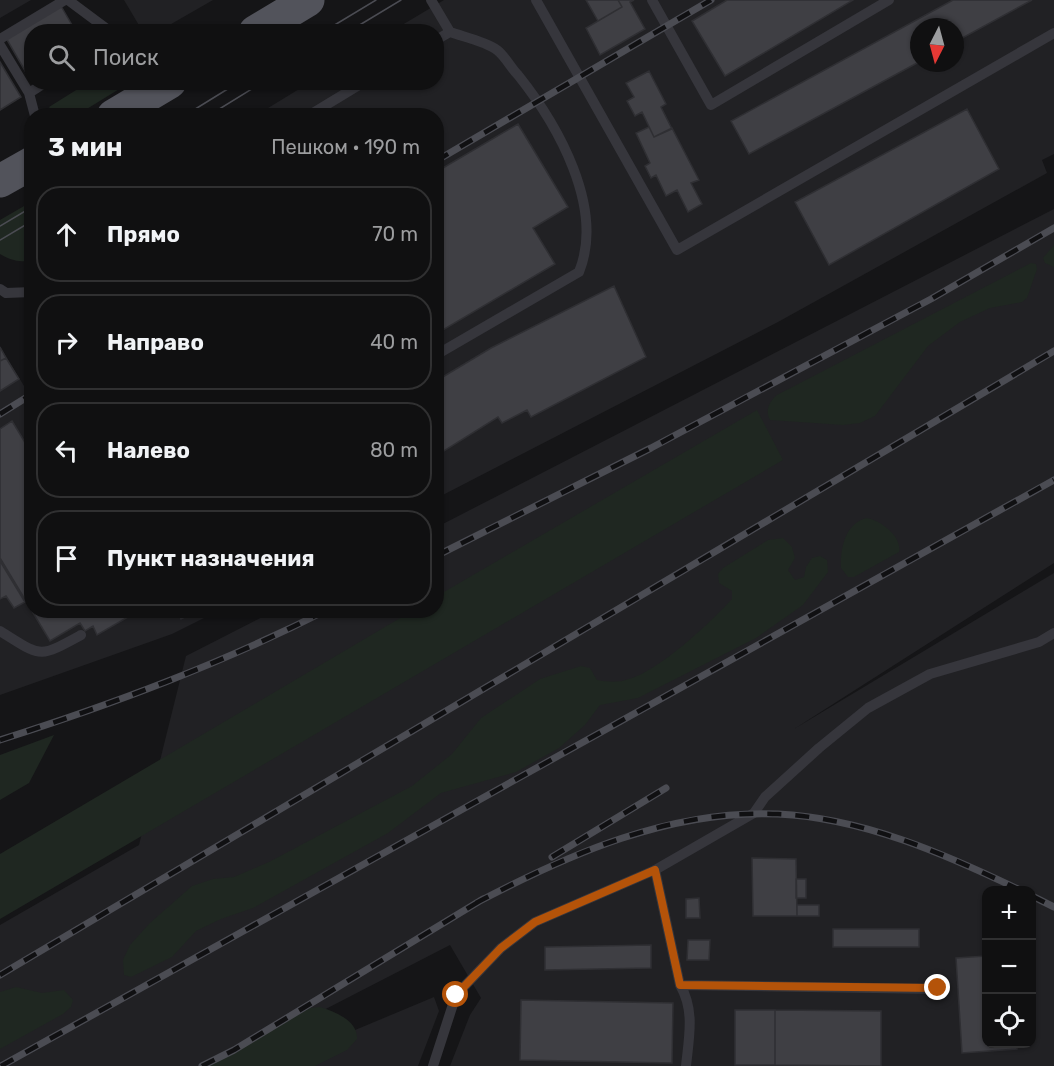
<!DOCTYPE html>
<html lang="ru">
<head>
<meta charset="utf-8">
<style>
  body { margin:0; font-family:Rubik,sans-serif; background:#1e1e1f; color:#f1f3f6 }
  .controls { position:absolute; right:18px; bottom:18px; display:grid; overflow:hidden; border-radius:12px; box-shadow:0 2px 4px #0004 }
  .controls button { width:54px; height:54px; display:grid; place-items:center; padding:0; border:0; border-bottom:2px solid #303031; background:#101011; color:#f1f3f6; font:30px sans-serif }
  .compass { position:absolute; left:910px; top:18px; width:54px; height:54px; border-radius:50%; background:#101011; box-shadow:0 2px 4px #0004; rotate:186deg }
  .stop { position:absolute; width:18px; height:18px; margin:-14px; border:4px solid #b45309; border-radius:50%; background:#fff }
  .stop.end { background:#b45309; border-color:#fff; box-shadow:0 2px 6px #0008 }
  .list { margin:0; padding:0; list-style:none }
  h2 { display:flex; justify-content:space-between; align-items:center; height:78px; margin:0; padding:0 24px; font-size:26px }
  h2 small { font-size:20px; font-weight:400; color:#9c9d9f }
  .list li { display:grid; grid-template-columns:39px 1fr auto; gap:18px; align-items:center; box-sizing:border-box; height:96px; margin:0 12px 12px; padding:0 12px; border:2px solid #303031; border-radius:24px }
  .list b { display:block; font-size:22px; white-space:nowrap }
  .list em { font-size:20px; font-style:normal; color:#9c9d9f }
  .icon { flex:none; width:33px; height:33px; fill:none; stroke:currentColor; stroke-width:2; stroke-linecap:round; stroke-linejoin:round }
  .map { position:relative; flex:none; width:1054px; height:1066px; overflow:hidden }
  .search { position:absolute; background:#101011; box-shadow:0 2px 4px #0004; left:24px; top:24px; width:420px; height:66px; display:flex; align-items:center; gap:15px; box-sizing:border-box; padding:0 21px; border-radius:24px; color:#9c9d9f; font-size:22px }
  .panel { position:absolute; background:#101011; box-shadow:0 2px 4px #0004; left:24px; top:108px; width:420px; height:510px; border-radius:24px }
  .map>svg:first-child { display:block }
  .built { fill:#212124; fill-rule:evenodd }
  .green { fill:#1f2721 }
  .building { fill:#3f3f44; stroke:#2f2f33; stroke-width:1.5 }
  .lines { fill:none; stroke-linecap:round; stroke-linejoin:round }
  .service { stroke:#36363c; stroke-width:10 }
  .primary { stroke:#52535b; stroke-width:33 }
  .tram { stroke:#4b4c53; stroke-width:1.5 }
  .rail-casing { stroke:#4b4c53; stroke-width:7 }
  .rail { stroke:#101012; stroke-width:4.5; stroke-dasharray:14; stroke-linecap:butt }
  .route { stroke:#b45309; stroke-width:8 }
</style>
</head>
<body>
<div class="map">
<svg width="1054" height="1066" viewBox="0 0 1054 1066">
  <rect width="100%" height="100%" fill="#151517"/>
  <!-- built -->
  <path class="built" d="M0 0H31L0 18Z
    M124 0H213L159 31 143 32Z
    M444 0H1054V154L1042 160 1047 173 778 322 437 498 436 116H255L309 83 436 82V32L392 31ZM919 27H955V63H919Z
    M1054 209V563L794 729 1054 573V1066H450L470 1015 481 998 450 945 215 1066H0V925L139 845 186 656 274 611 436 610 437 527ZM986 890H1032V1044H986Z
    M0 346 24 386 31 383 32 610 218 611 172 634 0 695Z
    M434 997 439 1011 418 1066H269Z"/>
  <!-- green -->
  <path class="green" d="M89 82 129 83 77 115H56L49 107Z
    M31 202V260C20 263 10 260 0 254V220Z
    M1054 245V267L1045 263 1043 258Z
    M1031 263 1036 264 1037 269 1027 298 1022 302 990 308 960 322 928 346 875 416 860 423 843 425 770 420C765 410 769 402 777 395Z
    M757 410 783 460 0 919V854L412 611 436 610 437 596Z
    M867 518C882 521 902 537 899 552L854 577H848L841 568C840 549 845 523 867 518Z
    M783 538 792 547 795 558 788 570 795 580 804 577 806 567 812 558 820 556 827 560 828 572 803 605 756 638 638 698 600 705 585 725 559 748 516 772 441 793 388 833 253 908 221 919 196 931 172 957 131 977 124 975 123 960 130 945 150 923 192 886 213 879 234 877 269 862 412 786 452 754 481 718 540 679 581 666 590 668 597 680C608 682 618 683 629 679 659 671 711 622 732 599V591L719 583 718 574 723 568 768 540Z
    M54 735 29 783 0 800V755Z
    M16 987 42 993 64 990 73 1000 71 1007 63 1014 0 1049V992Z
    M320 1007C336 1012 358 1021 357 1039L347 1050 315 1066H206L310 1008Z"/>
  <!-- building -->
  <path class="building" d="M586 0H618L622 7 598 21Z
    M618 0H634L630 2 645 29 600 55 586 28 622 7Z
    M727 0H853L725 76 692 21Z
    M953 0H1032L955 42V27H919V62L749 154 731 121Z
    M61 6 76 32H32V74L28 76 6 38Z
    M0 62 21 97 0 110Z
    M649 71 666 104 661 107 672 129 654 137 642 112 635 116 627 101 634 97 626 83Z
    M967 109 999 169 829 265 795 202Z
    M518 124 568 207 533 228 555 264 436 334V172Z
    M649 127 654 137 672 128 699 180 691 183 702 204 688 212 677 190 666 196 656 175 651 178 645 166 650 163 636 133Z
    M614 286 646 357 531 417 527 410 502 423 498 417 436 456V381L491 348Z
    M0 347 6 358 0 361Z
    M6 358 19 379 0 391V361Z
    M12 421 32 454V610H124L128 617 97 635 93 626 85 631 80 623 50 641 0 558V429Z
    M0 561 25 602 14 608 6 596 0 599Z
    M177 610H198L181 619Z
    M752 858 796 859 797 916H753Z
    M796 879H806V898H796Z
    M699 898 700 918H686V899Z
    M797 905H819V916H797Z
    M833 929H919V947H833Z
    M688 940H710L709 960H687Z
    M651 945V968L545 970V947Z
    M986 956V1044H1017V1049L962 1053 956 958Z
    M521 1000 673 1003 672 1063 520 1060Z
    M735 1010H775V1065H735Z
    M775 1010 881 1011V1066L775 1065Z"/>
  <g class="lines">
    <!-- service -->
    <path class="service" d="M68 0 111 32
      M431 0 450 32 436 40
      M536 0 677 250 1054 33
      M652 0 711 105 889 0
      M0 39 65 0
      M0 45 29 93 35 116
      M29 93 46 82
      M308 116 364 82
      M0 289 6 293 32 292
      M436 355 579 272C605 208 558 125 518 75 511 68 505 56 497 50 485 41 464 37 450 32
      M0 631C42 657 37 659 81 635
      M655 870 680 985C695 1010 689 1037 686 1066
      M680 985 938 989
      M433 1066 456 995 501 948 535 922 655 870 754 813 765 797 819 748 868 708 930 674 1039 642 1054 633"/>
    <!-- primary -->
    <path class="primary" d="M255 32 308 0
      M113 116 170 82
      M0 181 32 163"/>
    <!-- tram -->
    <path class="tram" d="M323 32 376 0
      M348 32 401 0
      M184 116 239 82
      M208 116 263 82
      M0 226 32 207
      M0 240 32 221"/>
    <!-- rail casing -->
    <g class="rail-casing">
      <path id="rail" d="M436 161 711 0
        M0 414 32 394
        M436 556 651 448 931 299 1054 228
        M0 740C113 704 221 664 327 610
        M552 857 666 788
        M1032 896 1054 907
        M476 903C569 854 671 809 778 814 863 818 945 854 1020 890
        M0 975 1054 351
        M1 1066 1054 480
        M202 1066 234 1050 483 899"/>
    </g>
    <!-- rail -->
    <use href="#rail" class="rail"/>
  </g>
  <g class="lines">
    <!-- route -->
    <path class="route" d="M456 995 501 948 535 922 655 870 680 985 938 988"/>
  </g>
</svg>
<div class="controls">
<button>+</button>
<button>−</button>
<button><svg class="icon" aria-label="locate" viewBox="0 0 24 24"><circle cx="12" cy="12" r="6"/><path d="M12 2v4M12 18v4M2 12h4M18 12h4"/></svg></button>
</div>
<svg class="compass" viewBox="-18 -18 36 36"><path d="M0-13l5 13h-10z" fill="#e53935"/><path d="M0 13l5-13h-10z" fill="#9c9d9f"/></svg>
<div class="stop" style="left:456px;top:995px"></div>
<div class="stop end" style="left:938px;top:988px"></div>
<div class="search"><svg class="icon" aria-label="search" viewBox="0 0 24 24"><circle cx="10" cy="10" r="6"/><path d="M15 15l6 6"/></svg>Поиск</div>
<section class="panel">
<h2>3 мин<small>Пешком · 190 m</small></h2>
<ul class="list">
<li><svg class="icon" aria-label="ahead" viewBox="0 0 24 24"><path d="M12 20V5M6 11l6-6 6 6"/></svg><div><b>Прямо</b></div><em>70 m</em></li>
<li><svg class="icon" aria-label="right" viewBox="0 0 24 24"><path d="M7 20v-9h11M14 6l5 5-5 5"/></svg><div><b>Направо</b></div><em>40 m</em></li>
<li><svg class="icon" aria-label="left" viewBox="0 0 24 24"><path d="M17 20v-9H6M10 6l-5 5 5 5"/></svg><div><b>Налево</b></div><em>80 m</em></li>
<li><svg class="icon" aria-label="arrive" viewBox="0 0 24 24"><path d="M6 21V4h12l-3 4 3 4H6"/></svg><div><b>Пункт назначения</b></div></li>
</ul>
</section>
</div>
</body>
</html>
